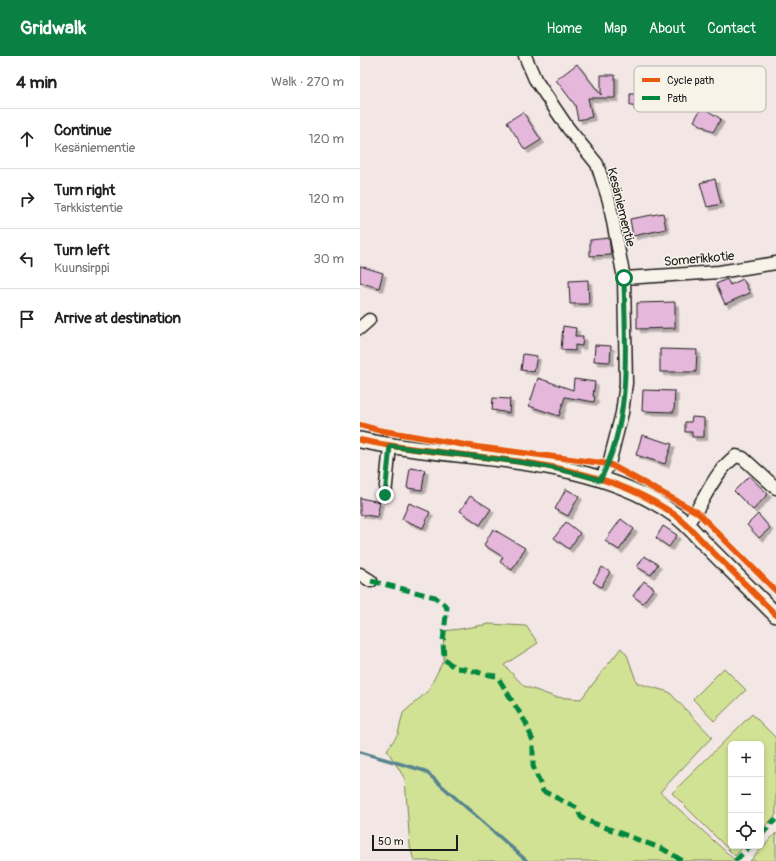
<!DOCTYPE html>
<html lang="en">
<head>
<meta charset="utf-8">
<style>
  body { margin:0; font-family:Pangolin,sans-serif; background:#f6f6f6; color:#222 }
  .controls { position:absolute; right:12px; bottom:12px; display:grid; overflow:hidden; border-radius:6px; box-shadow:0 2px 6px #0003 }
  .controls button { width:36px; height:36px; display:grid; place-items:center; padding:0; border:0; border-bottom:1px solid #e0e0e0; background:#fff; color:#222; font:20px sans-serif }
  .scale { position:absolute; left:12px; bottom:10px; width:86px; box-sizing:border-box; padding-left:4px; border:2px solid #1c1c1c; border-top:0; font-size:11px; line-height:14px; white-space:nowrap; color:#1c1c1c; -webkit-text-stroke:3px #f7f3e8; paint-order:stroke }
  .stop { position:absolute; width:12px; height:12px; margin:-9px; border:3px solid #0b8043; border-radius:50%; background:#fff }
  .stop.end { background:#0b8043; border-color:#fff; box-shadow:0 1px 4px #0008 }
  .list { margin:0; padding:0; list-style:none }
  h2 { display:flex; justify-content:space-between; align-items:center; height:52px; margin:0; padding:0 16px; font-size:17px }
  h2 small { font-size:13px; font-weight:400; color:#767676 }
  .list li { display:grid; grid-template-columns:26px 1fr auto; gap:12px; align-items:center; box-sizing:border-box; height:60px; padding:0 16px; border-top:1px solid #e0e0e0 }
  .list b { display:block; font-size:15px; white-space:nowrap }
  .list p { margin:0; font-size:13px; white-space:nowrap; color:#767676 }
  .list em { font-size:13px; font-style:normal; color:#767676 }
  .icon { flex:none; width:22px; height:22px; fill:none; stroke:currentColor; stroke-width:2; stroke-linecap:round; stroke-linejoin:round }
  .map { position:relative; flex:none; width:416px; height:805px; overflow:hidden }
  header { display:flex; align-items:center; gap:24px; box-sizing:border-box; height:56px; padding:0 20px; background:#0b8043; color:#fff }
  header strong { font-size:19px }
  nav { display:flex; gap:22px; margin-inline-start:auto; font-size:14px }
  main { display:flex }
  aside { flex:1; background:#fff }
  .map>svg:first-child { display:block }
  .green { fill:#d2e295; stroke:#777f58 }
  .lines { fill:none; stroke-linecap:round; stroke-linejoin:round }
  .stream { stroke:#56848f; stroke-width:3.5 }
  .building { fill:#e4b7db; stroke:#1c1c1c; filter:url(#shadow) }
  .minor-casing { stroke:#1c1c1c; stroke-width:15 }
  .tertiary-casing { stroke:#1c1c1c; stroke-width:18 }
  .minor { stroke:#f7f3e8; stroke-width:12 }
  .tertiary { stroke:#f7f3e8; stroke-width:15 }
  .quiet { stroke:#00873e; stroke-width:5; stroke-dasharray:10 5; stroke-linecap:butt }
  .cycleway-casing { stroke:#f7f3e8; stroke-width:8 }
  .cycleway { stroke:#e8590c; stroke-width:6 }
  .route { stroke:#0b8043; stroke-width:5 }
  .labels { text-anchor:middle; stroke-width:3; stroke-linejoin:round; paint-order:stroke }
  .street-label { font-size:13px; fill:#1c1c1c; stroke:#f7f3e8 }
  .key { fill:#f7f3e8; stroke:#b5b2ab; stroke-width:1 }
  .key-label { font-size:11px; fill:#1c1c1c }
</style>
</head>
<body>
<header>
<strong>Gridwalk</strong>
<nav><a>Home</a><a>Map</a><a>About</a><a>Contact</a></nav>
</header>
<main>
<aside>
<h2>4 min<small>Walk · 270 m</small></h2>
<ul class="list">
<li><svg class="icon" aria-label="ahead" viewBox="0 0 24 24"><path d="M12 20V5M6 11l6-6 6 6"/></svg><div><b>Continue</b><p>Kesäniementie</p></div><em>120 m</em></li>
<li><svg class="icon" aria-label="right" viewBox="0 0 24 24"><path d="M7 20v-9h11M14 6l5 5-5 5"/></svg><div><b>Turn right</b><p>Tarkkistentie</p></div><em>120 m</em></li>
<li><svg class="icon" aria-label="left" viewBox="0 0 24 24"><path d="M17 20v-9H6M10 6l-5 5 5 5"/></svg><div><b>Turn left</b><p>Kuunsirppi</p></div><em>30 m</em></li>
<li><svg class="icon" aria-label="arrive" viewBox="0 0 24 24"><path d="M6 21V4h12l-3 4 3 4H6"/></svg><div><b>Arrive at destination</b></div></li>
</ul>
</aside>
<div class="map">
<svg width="416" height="805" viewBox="0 0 416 805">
  <defs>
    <filter id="shadow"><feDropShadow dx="3.5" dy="3.5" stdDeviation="0" flood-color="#0004"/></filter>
  </defs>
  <rect width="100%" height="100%" fill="#f3e7e5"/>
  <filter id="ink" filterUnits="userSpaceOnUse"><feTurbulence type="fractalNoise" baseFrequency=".025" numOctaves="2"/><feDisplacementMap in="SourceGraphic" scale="8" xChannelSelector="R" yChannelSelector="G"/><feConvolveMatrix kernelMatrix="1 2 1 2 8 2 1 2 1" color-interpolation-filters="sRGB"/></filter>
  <g filter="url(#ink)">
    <!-- green -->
    <path class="green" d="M129 568 166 570 178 587 144 609 164 630 195 641 221 643 261 592 267 599 277 627 309 636 352 681 300 736 376 805H54L50 790 45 723 27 694 38 678 43 657 68 635 84 603 83 575 100 573Z
      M364 612 386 634 354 665 333 643Z
      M392 658 416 682V759L401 774V688H371V790H384L375 800 312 737Z
      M416 777V805H390Z"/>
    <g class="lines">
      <!-- stream -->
      <path class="stream" d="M0 696 65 715 167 805"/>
    </g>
    <!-- building -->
    <path class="building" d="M217 8 241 39V19H255V42H228L232 61 218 64 215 49 196 24Z
      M284 27 293 28 292 51 270 50V38H284Z
      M342 51 361 63 353 76 334 65Z
      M163 56 181 84 165 94 147 66Z
      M355 123 361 148 347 151 340 127Z
      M303 157 306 173 273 180 270 163Z
      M249 182 251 199 230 200V184Z
      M0 210 23 217 19 232 0 226Z
      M367 223 370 229 383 223 390 237 365 248 356 228Z
      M228 224 229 248H210L209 225Z
      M315 246V272L277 273V247Z
      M203 270 216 272 215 280H223L222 290 215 289V295L201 294Z
      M235 289 251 290 250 306 234 305Z
      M300 293 337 294 336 316H300Z
      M163 298 177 300 174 316 161 314Z
      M178 322 213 334 214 323 235 326 233 340 235 341 234 346 205 341 199 360 169 350Z
      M283 334 315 335 314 356 282 355Z
      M133 342 150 343 149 357 132 354Z
      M332 361 344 362V381H332V376H325V366H331Z
      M282 379 312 388 305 408 276 399Z
      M50 412 65 414 62 434 47 432Z
      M389 420 408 438 393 454 374 435Z
      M206 433 219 440 208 460 195 453Z
      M110 440 131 453 120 469 100 455Z
      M0 442 20 446 17 461 0 458Z
      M49 447 70 456 63 472 42 463Z
      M398 458 410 472 399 482 387 469Z
      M261 463 274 473 259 494 245 485Z
      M206 466 220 477 209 493 194 482Z
      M303 470 317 479 309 491 296 482Z
      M133 473 165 492 152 514 140 506 143 501 124 489Z
      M284 500 298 508 291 519 277 511Z
      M242 511 250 516 241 531 233 526Z
      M284 525 294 532 283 547 273 540Z"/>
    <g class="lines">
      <!-- minor casing -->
      <g class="minor-casing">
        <path id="minor" d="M165 0 175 23 208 72 237 108 249 145 264 222 266 327 262 357 249 408 240 424
          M264 222 359 216 416 207
          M0 272 9 264
          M25 439 30 390
          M326 469C344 448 353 416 376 400L383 402 416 432
          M0 518 11 525"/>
      </g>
      <!-- tertiary casing -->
      <g class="tertiary-casing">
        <path id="tertiary" d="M0 384C101 406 228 396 315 459 327 467 337 480 347 490 370 513 393 536 416 559"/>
      </g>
      <!-- minor -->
      <use href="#minor" class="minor"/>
      <!-- tertiary -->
      <use href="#tertiary" class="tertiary"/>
      <!-- quiet -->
      <path class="quiet" d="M11 525 75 541 87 551 83 585 84 603 95 612C110 612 122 619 137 620L166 667 173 685V710L183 735 217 752 221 761 225 764 303 793 323 805
        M401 779 416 763
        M375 805 390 790"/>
      <!-- cycleway casing -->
      <g class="cycleway-casing">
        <path id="cycleway" d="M0 369 18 374 117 391 249 408 337 456 416 535
          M0 384C101 406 228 396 315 459 327 467 337 480 347 490 370 513 393 536 416 559"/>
      </g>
      <!-- cycleway -->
      <use href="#cycleway" class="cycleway"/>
    </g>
  </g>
  <g class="lines" filter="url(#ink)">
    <!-- route -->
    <path class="route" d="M25 439 30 390C101 400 172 403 240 424 273 362 265 289 264 222"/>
  </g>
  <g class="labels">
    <!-- street labels -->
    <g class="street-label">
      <text transform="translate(262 151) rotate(76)" y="5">Kesäniementie</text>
      <text transform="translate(339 202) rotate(-5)" y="5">Somerikkotie</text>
    </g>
  </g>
  <!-- legend -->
  <rect x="274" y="10" width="132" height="46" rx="6" class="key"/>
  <rect x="282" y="22" width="18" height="4" fill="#e8590c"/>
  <rect x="282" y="40" width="18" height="4" fill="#00873e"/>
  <g class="key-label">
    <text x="307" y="28">Cycle path</text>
    <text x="307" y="46">Path</text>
  </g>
</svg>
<div class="controls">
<button>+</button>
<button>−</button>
<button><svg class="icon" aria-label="locate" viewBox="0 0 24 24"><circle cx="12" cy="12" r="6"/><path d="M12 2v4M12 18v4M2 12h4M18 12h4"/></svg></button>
</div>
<div class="scale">50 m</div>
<div class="stop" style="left:264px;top:222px"></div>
<div class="stop end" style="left:25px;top:439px"></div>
</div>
</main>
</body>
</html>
